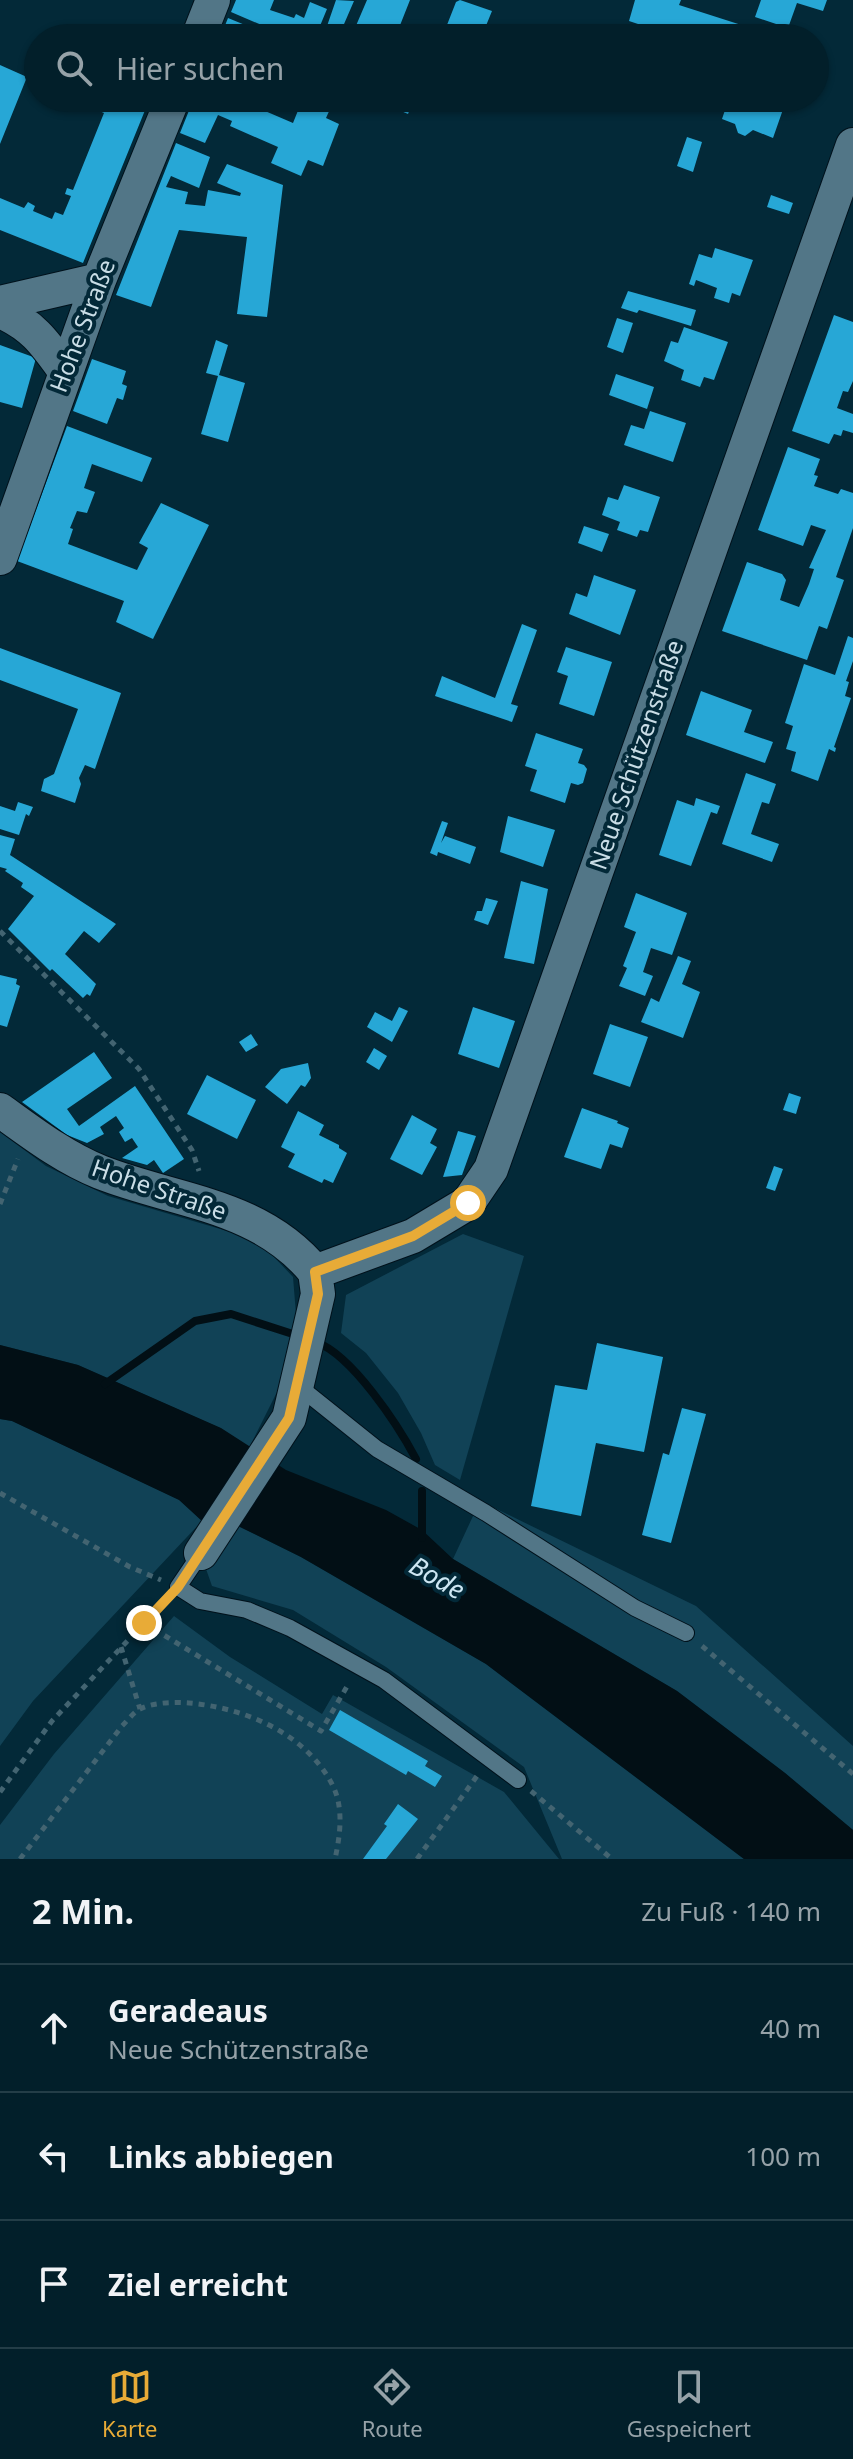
<!DOCTYPE html>
<html lang="de">
<head>
<meta charset="utf-8">
<style>
  body { margin:0; font-family:"Noto Sans",sans-serif; background:#0c2732; color:#f1f3f6 }
  .stop { position:absolute; width:24px; height:24px; margin:-18px; border:6px solid #e8ab37; border-radius:50%; background:#fff }
  .stop.end { background:#e8ab37; border-color:#fff; box-shadow:0 2px 8px #0008 }
  .list { margin:0; padding:0; list-style:none }
  h2 { display:flex; justify-content:space-between; align-items:center; height:104px; margin:0; padding:0 32px; font-size:34px }
  h2 small { font-size:26px; font-weight:400; color:#96a2a8 }
  .list li { display:grid; grid-template-columns:52px 1fr auto; gap:24px; align-items:center; box-sizing:border-box; height:128px; padding:0 32px; border-top:2px solid #233d47 }
  .list b { display:block; font-size:30px; white-space:nowrap }
  .list p { margin:0; font-size:26px; white-space:nowrap; color:#96a2a8 }
  .list em { font-size:26px; font-style:normal; color:#96a2a8 }
  .icon { flex:none; width:44px; height:44px; fill:none; stroke:currentColor; stroke-width:2; stroke-linecap:round; stroke-linejoin:round }
  .map { position:relative; flex:none; width:853px; height:1859px; overflow:hidden }
  .search { position:absolute; background:#021f2a; box-shadow:0 2px 6px #0004; left:24px; right:24px; top:24px; height:88px; display:flex; align-items:center; gap:20px; box-sizing:border-box; padding:0 28px; border-radius:44px; color:#96a2a8; font-size:30px }
  .sheet { height:488px; background:#021f2a }
  nav { display:flex; justify-content:space-around; align-items:center; box-sizing:border-box; height:112px; border-top:2px solid #233d47; background:#021f2a; font-size:22px; color:#96a2a8 }
  nav a { display:grid; justify-items:center; gap:4px }
  nav .on { color:#e8ab37 }
  .map>svg:first-child { display:block }
  .green { fill:#114256 }
  .water { fill:#020f15 }
  .lines { fill:none; stroke-linecap:round; stroke-linejoin:round }
  .stream { stroke:#020f15; stroke-width:8 }
  .building { fill:#27a7d6 }
  .service-casing { stroke:#00111b; stroke-width:18 }
  .minor-casing { stroke:#00111b; stroke-width:36 }
  .path { stroke:#436471; stroke-width:5; stroke-dasharray:6 6; stroke-linecap:butt }
  .service { stroke:#527687; stroke-width:16 }
  .minor { stroke:#527687; stroke-width:34 }
  .route { stroke:#e8ab37; stroke-width:10 }
  .labels { text-anchor:middle; stroke-width:8; stroke-linejoin:round; paint-order:stroke }
  .street-label { font-size:24px; fill:#c9dde6; stroke:#032938 }
  .water-label { font-size:26px; font-style:italic; fill:#cee7f3; stroke:#032938 }
</style>
</head>
<body>
<div class="map">
<svg width="853" height="1859" viewBox="0 0 853 1859">
  <rect width="100%" height="100%" fill="#032938"/>
  <!-- green -->
  <path class="green" d="M0 1132 46 1166 108 1196 258 1240 293 1277 296 1314 278 1390 249 1448 220 1428 78 1365 0 1345Z
    M463 1234 524 1256 460 1480 435 1465 421 1433 398 1393 366 1353 341 1333 346 1295Z
    M0 1419 12 1421 180 1500 202 1521 33 1701 0 1746Z
    M480 1501 696 1606 853 1746V1830L785 1773 677 1691 453 1559Z
    M238 1526 301 1557 486 1664 744 1859H562L524 1767 386 1667 293 1610 212 1586 206 1569Z
    M174 1616 230 1657 322 1714 333 1695 504 1792 559 1859H0V1825L54 1754Z"/>
  <!-- water -->
  <path class="water" d="M0 1345 78 1365 221 1428 286 1470 386 1510 422 1530 453 1559 677 1691 785 1773 853 1830V1859H744L486 1664 301 1557 238 1526 202 1521 179 1500 12 1421 0 1419Z"/>
  <g class="lines">
    <!-- stream -->
    <path class="stream" d="M316 1342C352 1355 398 1425 416 1459
      M105 1384 195 1321 231 1314 299 1336
      M422 1491V1538"/>
  </g>
  <!-- building -->
  <path class="building" d="M236 0H274L270 10 294 18 296 14 304 18 310 2 327 9 315 38H292L231 12Z
    M336 0 354 1 341 31 327 26Z
    M367 0H410L395 38H380L355 28Z
    M460 0 492 11 481 38H428L433 25 445 30 456 2Z
    M635 0H681L679 5 782 38H699L656 25 653 29 629 21Z
    M761 0H827L823 11 797 3 788 28 755 17Z
    M228 18 277 38H220Z
    M0 65 27 77 0 144Z
    M68 98H150L83 263 0 230V198L24 208 28 202 35 206 33 211 52 219 55 212 63 215 71 196 65 194 67 188 73 190 104 113Z
    M194 98H235L293 123 303 98H335L326 118 339 124 323 166 308 160 301 176 271 163 278 147 230 126 232 121 218 115 205 143 180 133Z
    M398 98H414L408 114 394 108Z
    M729 98H787L773 138 753 130 745 136 738 133 735 124 722 119Z
    M687 137 702 142 693 172 677 166Z
    M176 143 210 157 199 188 171 176 166 187 188 192 185 204 205 206 208 190 240 196 241 193 217 183 227 164 283 185 267 317 237 314 247 237 179 230 151 307 116 295Z
    M771 195 793 203 789 214 767 207Z
    M715 248 753 260 740 296 732 293 729 303 714 298 717 288 696 280 694 286 689 284 699 254 712 258Z
    M628 291 696 310 691 326 639 310 637 313 621 308Z
    M834 315 853 322V381L848 392 843 391 837 408 853 414V433L843 430 841 436 834 434 829 444 792 431Z
    M617 318 633 323 623 353 607 347Z
    M684 327 728 342 714 380 704 377 700 387 681 380 684 370 664 361 671 341 678 343Z
    M216 340 228 345 219 375 245 383 228 442 201 434 218 376 206 373Z
    M0 345 36 358 22 408 0 402Z
    M92 359 126 371 122 384 127 386 123 400 117 398 107 424 73 411Z
    M616 374 654 387 647 409 609 395Z
    M650 411 686 423 673 462 624 445 631 425 644 429Z
    M67 426 152 458 142 482 92 464 84 488 95 492 87 513 77 511 70 528 73 529 68 544 137 570 148 548 139 543 161 503 209 525 153 639 116 622 124 601 17 561Z
    M788 447 820 459 814 475 818 476 814 486 838 494 841 489 853 493V528L836 577 844 580 827 629 819 626 807 660 722 631 747 562 782 574 786 580 780 600 799 607 809 584 814 569 809 568 826 530 811 525 803 546 758 530Z
    M624 485 660 497 648 532 640 530 637 537 617 530 620 522 602 515 608 497 618 500Z
    M584 526 609 534 602 552 578 543Z
    M594 575 636 590 620 635 569 614 576 593 587 597Z
    M522 624 537 630 511 704 518 706 512 722 435 696 442 676 495 698Z
    M848 636 853 638V661L846 681 849 682 845 696 851 698 834 747 836 748 835 752 829 749 818 781 791 771 796 752 786 749 793 726 785 723 804 664 835 675Z
    M566 647 612 662 594 716 559 704 568 676 557 672Z
    M0 648 121 693 95 769 85 765 79 778 81 784 75 803 41 791 44 779 54 774 78 709 0 680Z
    M701 691 752 710 744 732 773 742 765 763 686 735Z
    M536 733 583 749 578 763 584 765 587 769 583 783 578 785 571 783 565 803 530 791 537 770 525 766Z
    M746 773 776 784 769 804 762 802 751 834 779 844 772 862 722 844Z
    M696 798 720 806 717 814 711 812 691 866 659 855 677 800 694 806Z
    M18 802 33 807 29 816 26 814 19 835 0 829V806L15 811Z
    M508 816 555 830 543 867 500 852Z
    M442 821 448 823 441 843 445 836 476 847 470 864 438 852 437 856 430 853Z
    M0 835 15 839 10 855 116 924 99 943 84 931 65 954 96 984 90 996 87 994 83 998 52 969 50 971 8 929 34 896 21 887 23 883 5 871 7 869 0 867Z
    M521 881 548 889 534 964 504 958Z
    M636 893 687 913 672 955 651 948 643 972 653 976 645 996 619 986 627 968 623 966 636 932 624 927Z
    M486 898 498 901 488 925 474 920 477 911H482Z
    M678 956 691 961 682 984 700 992 683 1038 641 1022 651 998 659 1002Z
    M0 975 17 979 16 984 20 986 7 1027 0 1025Z
    M399 1007 408 1011 392 1042 367 1027 375 1012 392 1021Z
    M473 1007 515 1021 499 1068 458 1054Z
    M610 1024 648 1037 630 1087 593 1074Z
    M251 1034 258 1045 246 1052 239 1042Z
    M374 1048 387 1056 379 1070 366 1062Z
    M94 1052 112 1078 67 1109 79 1126 135 1086 184 1159 163 1173 154 1160 147 1165 122 1158 138 1147 132 1138 125 1142 119 1132 124 1128 116 1116 100 1127 104 1134 87 1143 67 1135 22 1102Z
    M308 1063 311 1078 305 1087 301 1085 287 1104 265 1087 281 1069Z
    M207 1075 256 1100 237 1139 187 1114Z
    M789 1093 801 1097 796 1114 783 1110Z
    M582 1108 618 1121 617 1123 629 1128 622 1148 610 1144 601 1169 564 1157Z
    M298 1111 324 1125 319 1135 339 1145V1148L347 1153 333 1183 324 1179 322 1183 288 1167 295 1154 281 1147Z
    M412 1115 437 1129 430 1143 437 1147 422 1175 390 1159Z
    M458 1131 476 1136 462 1175 443 1177Z
    M774 1166 783 1169 775 1191 766 1188Z
    M597 1343 663 1357 644 1452 596 1443 581 1516 531 1506 555 1385 587 1390Z
    M682 1408 706 1414 671 1543 642 1535 663 1453 669 1455Z
    M340 1710 428 1761 425 1766 442 1776 435 1787 408 1771 406 1775 329 1730Z
    M398 1804 418 1819 386 1859H363L387 1826 384 1824Z"/>
  <g class="lines">
    <!-- service casing -->
    <g class="service-casing">
      <path id="service" d="M297 1385 377 1449 486 1513 635 1608 686 1633
        M201 1553 178 1587 200 1601 247 1610 290 1628 384 1680 518 1780"/>
    </g>
    <!-- minor casing -->
    <g class="minor-casing">
      <path id="minor" d="M198 38 213 0
        M0 303 99 280
        M0 311C33 325 45 343 65 371
        M0 558 99 280 173 98
        M0 1110C32 1133 63 1157 100 1172 176 1202 260 1204 315 1272
        M315 1272 413 1236 468 1203 491 1169 853 145
        M201 1553 289 1418 318 1294 315 1272"/>
    </g>
    <!-- path -->
    <path class="path" d="M0 931 139 1069 192 1150 199 1171
      M0 1204 18 1159
      M0 1493 130 1567 161 1580
      M144 1623 321 1731 349 1683
      M702 1646 853 1774
      M121 1647 140 1709
      M531 1791 612 1859
      M0 1792 52 1721 165 1601
      M20 1859 122 1726C127 1721 134 1712 140 1709 154 1702 174 1702 189 1703 245 1708 306 1733 333 1786 344 1809 340 1836 335 1859
      M417 1859 477 1776"/>
    <!-- service -->
    <use href="#service" class="service"/>
    <!-- minor -->
    <use href="#minor" class="minor"/>
  </g>
  <g class="lines">
    <!-- route -->
    <path class="route" d="M144 1623 178 1587 289 1418 318 1294 315 1272 413 1236 468 1203"/>
  </g>
  <g class="labels">
    <!-- street labels -->
    <g class="street-label">
      <text transform="translate(83 326) rotate(-69)" y="8">Hohe Straße</text>
      <text transform="translate(637 755) rotate(-71)" y="8">Neue Schützenstraße</text>
      <text transform="translate(159 1190) rotate(19)" y="8">Hohe Straße</text>
    </g>
    <!-- water labels -->
    <g class="water-label">
      <text transform="translate(437 1578) rotate(30)" y="9">Bode</text>
    </g>
  </g>
</svg>
<div class="stop" style="left:468px;top:1203px"></div>
<div class="stop end" style="left:144px;top:1623px"></div>
<div class="search"><svg class="icon" aria-label="search" viewBox="0 0 24 24"><circle cx="10" cy="10" r="6"/><path d="M15 15l6 6"/></svg>Hier suchen</div>
</div>
<section class="sheet">
<h2>2 Min.<small>Zu Fuß · 140 m</small></h2>
<ul class="list">
<li><svg class="icon" aria-label="ahead" viewBox="0 0 24 24"><path d="M12 20V5M6 11l6-6 6 6"/></svg><div><b>Geradeaus</b><p>Neue Schützenstraße</p></div><em>40 m</em></li>
<li><svg class="icon" aria-label="left" viewBox="0 0 24 24"><path d="M17 20v-9H6M10 6l-5 5 5 5"/></svg><div><b>Links abbiegen</b></div><em>100 m</em></li>
<li><svg class="icon" aria-label="arrive" viewBox="0 0 24 24"><path d="M6 21V4h12l-3 4 3 4H6"/></svg><div><b>Ziel erreicht</b></div></li>
</ul>
</section>
<nav>
<a class="on"><svg class="icon" aria-label="map" viewBox="0 0 24 24"><path d="M3 6l6-2 6 2 6-2v14l-6 2-6-2-6 2zM9 4v14M15 6v14"/></svg>Karte</a>
<a><svg class="icon" aria-label="directions" viewBox="0 0 24 24"><path d="M12 3l9 9-9 9-9-9zM9 14v-3h6M13 9l2 2-2 2"/></svg>Route</a>
<a><svg class="icon" aria-label="saved" viewBox="0 0 24 24"><path d="M7 4h10v16l-5-4-5 4z"/></svg>Gespeichert</a>
</nav>
</body>
</html>
